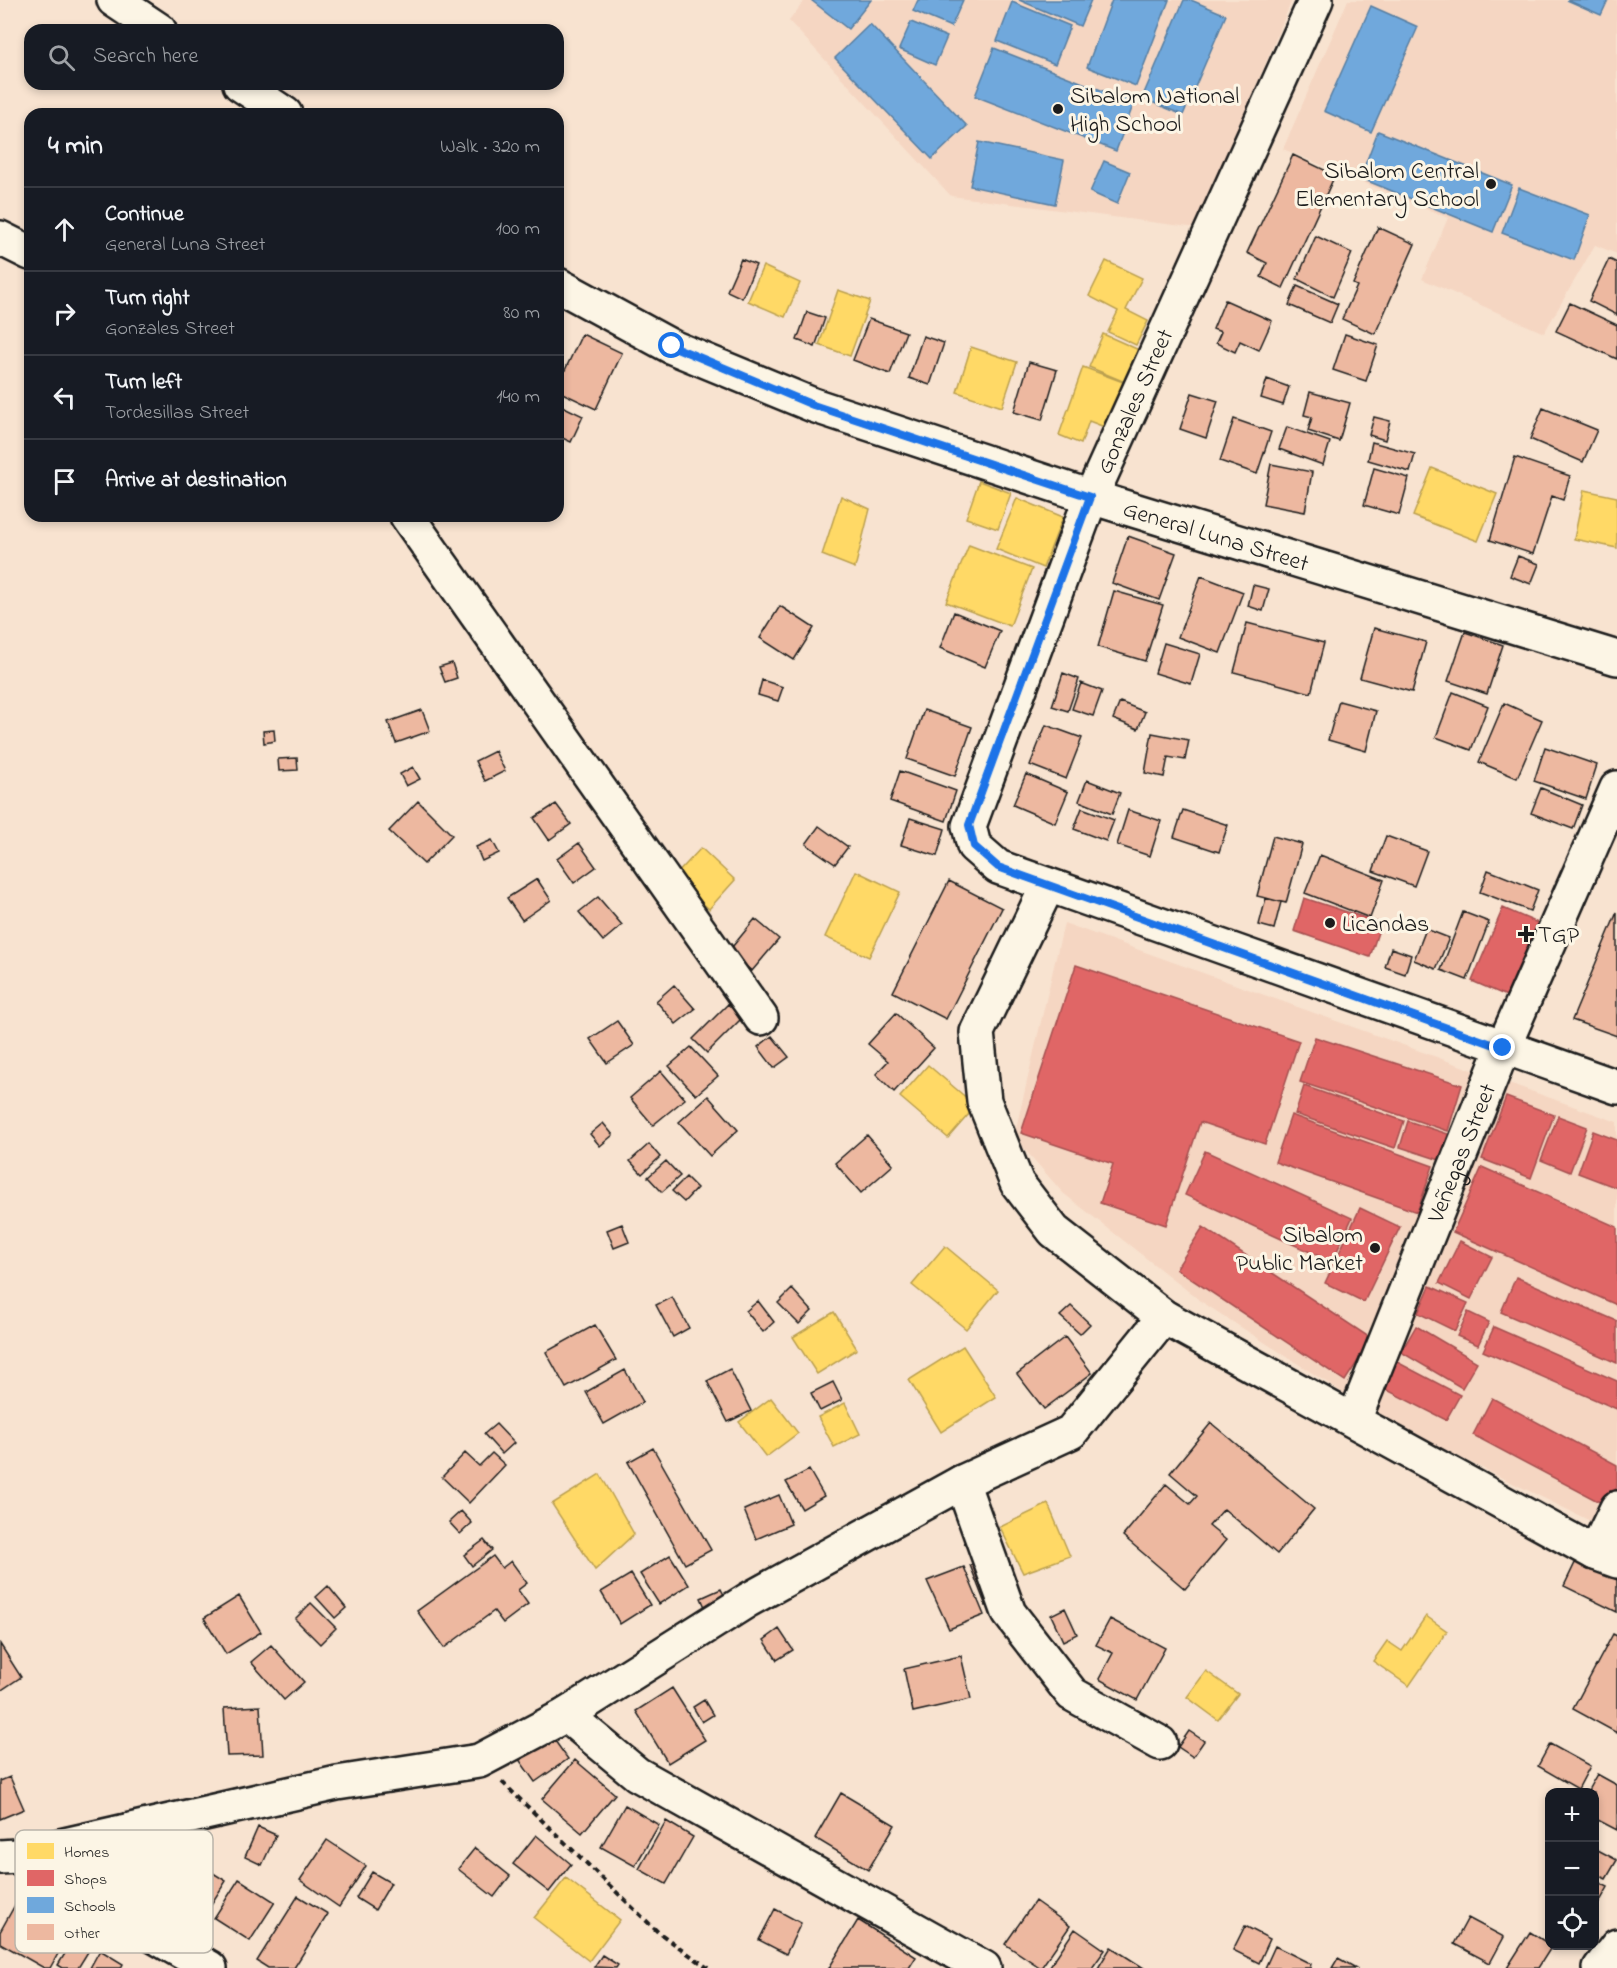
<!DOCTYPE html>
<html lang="en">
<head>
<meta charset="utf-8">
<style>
  body { margin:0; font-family:"Indie Flower",sans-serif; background:#242831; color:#f1f3f6 }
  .controls { position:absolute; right:18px; bottom:18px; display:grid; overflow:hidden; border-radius:12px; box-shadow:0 3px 9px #0003 }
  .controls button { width:54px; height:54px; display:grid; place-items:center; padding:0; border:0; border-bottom:2px solid #363941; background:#171b24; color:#f1f3f6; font:30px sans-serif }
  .stop { position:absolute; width:18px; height:18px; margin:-14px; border:4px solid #1a73e8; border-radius:50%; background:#fff }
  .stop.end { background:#1a73e8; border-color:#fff; box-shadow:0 2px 6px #0008 }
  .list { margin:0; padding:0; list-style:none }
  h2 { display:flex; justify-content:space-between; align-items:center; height:78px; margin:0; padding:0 24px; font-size:26px }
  h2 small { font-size:20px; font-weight:400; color:#9ea1a6 }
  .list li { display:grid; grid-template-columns:39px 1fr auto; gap:18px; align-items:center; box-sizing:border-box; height:84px; padding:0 24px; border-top:2px solid #363941 }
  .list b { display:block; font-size:22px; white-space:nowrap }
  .list p { margin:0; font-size:20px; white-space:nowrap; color:#9ea1a6 }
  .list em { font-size:20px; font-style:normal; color:#9ea1a6 }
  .icon { flex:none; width:33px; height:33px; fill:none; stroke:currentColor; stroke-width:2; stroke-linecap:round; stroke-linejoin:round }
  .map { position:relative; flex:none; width:1617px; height:1968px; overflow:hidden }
  .search { position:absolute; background:#171b24; box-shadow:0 3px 9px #0003; left:24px; top:24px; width:540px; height:66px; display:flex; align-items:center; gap:15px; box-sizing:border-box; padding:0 21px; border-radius:18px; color:#9ea1a6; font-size:22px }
  .panel { position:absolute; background:#171b24; box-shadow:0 3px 9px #0003; left:24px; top:108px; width:540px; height:414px; border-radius:18px }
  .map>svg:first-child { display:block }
  .built { fill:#f5d6c2 }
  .homes { fill:#ffd966; stroke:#bba050; stroke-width:1.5 }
  .shops { fill:#e06666; stroke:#a55050; stroke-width:1.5 }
  .schools { fill:#6fa8dc; stroke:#567ea2; stroke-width:1.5 }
  .building { fill:#edb8a0; stroke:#1c1c1c; stroke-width:1.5 }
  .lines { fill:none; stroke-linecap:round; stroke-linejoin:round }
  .minor-casing { stroke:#1c1c1c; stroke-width:38 }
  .major-casing { stroke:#1c1c1c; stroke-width:38 }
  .path { stroke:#1c1c1c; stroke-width:4; stroke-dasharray:6 4.5; stroke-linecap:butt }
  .minor { stroke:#fcf5e5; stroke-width:33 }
  .major { stroke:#fcf5e5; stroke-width:33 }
  .route { stroke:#1a73e8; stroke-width:8 }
  .poi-dot { fill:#1c1c1c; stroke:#fcf5e5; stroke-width:2 }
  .labels { text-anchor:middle; stroke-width:6; stroke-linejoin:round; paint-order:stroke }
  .poi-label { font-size:24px; fill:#1c1c1c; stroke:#fcf5e5; text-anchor:start }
  .street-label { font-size:24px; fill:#1c1c1c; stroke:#fcf5e5 }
  .key { fill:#fcf5e5; stroke:#b9b4a9; stroke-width:1.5 }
  .key-label { font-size:16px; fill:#1c1c1c }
</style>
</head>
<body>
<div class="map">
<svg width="1617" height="1968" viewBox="0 0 1617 1968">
  <rect width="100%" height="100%" fill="#f8e3d0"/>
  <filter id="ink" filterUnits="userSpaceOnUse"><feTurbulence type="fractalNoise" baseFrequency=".0167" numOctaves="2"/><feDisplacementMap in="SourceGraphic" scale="12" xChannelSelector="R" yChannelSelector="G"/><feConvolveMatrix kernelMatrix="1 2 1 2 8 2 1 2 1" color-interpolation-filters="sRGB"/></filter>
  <g filter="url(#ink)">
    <!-- built -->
    <path class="built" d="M805 0H1292L1197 228 951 196 789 21Z
      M1348 0H1617V254L1595 245 1544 333 1422 279 1448 218 1283 149Z
      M1064 923 1617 1122V1534L1388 1422 1202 1302 1063 1193 1014 1137Z"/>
    <!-- homes -->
    <path class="homes" d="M1106 261 1142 278 1126 310 1148 321 1136 345 1108 332 1118 311 1089 296Z
      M763 266 800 283 785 317 748 301Z
      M838 290 870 301 850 356 819 345Z
      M1103 334 1139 350 1125 382 1089 367Z
      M971 347 1017 362 1002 407 957 392Z
      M1083 367 1123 382 1107 428 1089 421 1081 444 1059 435Z
      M1432 468 1497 494 1478 541 1413 516Z
      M979 481 1011 493 998 529 966 518Z
      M1584 490 1617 497V548L1574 539Z
      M841 496 870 509 855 568 822 555Z
      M1017 498 1063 517 1043 568 996 549Z
      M969 545 1032 569 1010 626 946 602Z
      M701 848 735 880 709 909 674 877Z
      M856 871 900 892 869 957 825 937Z
      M928 1065 976 1106 948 1138 900 1097Z
      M945 1246 998 1290 966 1329 912 1285Z
      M834 1312 857 1349 817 1374 793 1337Z
      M963 1346 996 1397 941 1432 909 1380Z
      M771 1398 798 1433 766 1457 739 1422Z
      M845 1403 860 1434 834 1447 818 1417Z
      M600 1474 634 1534 595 1570 552 1504Z
      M1048 1504 1070 1556 1023 1573 1000 1527Z
      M1426 1616 1447 1631 1409 1686 1373 1661 1387 1641 1402 1651Z
      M1206 1671 1238 1694 1218 1720 1187 1697Z
      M566 1878 620 1920 589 1961 534 1918Z"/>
    <!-- shops -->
    <path class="shops" d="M1304 898 1381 923 1370 957 1294 931Z
      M1503 908 1540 924 1509 997 1472 981Z
      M1076 965 1299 1041 1265 1144 1200 1122 1166 1225 1100 1203 1113 1164 1021 1133Z
      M1315 1037 1462 1085 1448 1131 1300 1082Z
      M1304 1086 1404 1121 1395 1148 1295 1114Z
      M1506 1097 1554 1115 1531 1178 1482 1159Z
      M1291 1115 1433 1166 1417 1212 1275 1162Z
      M1558 1116 1587 1127 1570 1172 1541 1160Z
      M1408 1121 1448 1134 1440 1160 1400 1147Z
      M1593 1131 1617 1140V1188L1578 1173Z
      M1205 1151 1352 1218 1332 1262 1185 1195Z
      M1482 1167 1617 1227V1305L1453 1232Z
      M1360 1208 1400 1227 1364 1302 1325 1283Z
      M1203 1227 1372 1339 1345 1381 1176 1269Z
      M1460 1241 1492 1257 1471 1299 1439 1283Z
      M1516 1277 1617 1321V1363L1501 1312Z
      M1430 1286 1468 1303 1455 1331 1418 1313Z
      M1468 1312 1489 1322 1478 1345 1457 1336Z
      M1416 1326 1477 1362 1462 1388 1401 1352Z
      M1494 1327 1617 1381V1409L1483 1351Z
      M1397 1362 1460 1395 1446 1420 1383 1388Z
      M1492 1398 1617 1465V1487L1607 1506 1473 1435Z"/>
    <!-- schools -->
    <path class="schools" d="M811 0H871L848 29Z
      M918 0H963L951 27 913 11Z
      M1019 0H1091L1080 26Z
      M1112 0H1169L1136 86 1087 67Z
      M1184 0H1191L1226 15 1183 115 1142 98Z
      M1567 0H1608L1601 15Z
      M1012 2 1070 26 1055 64 997 41Z
      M1371 6 1418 27 1371 132 1324 111Z
      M911 22 947 37 935 65 899 49Z
      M870 24 967 126 932 159 835 58Z
      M994 48 1134 103 1116 151 975 96Z
      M1378 131 1512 185 1493 232 1360 178Z
      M979 142 1064 160 1055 204 970 186Z
      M1104 161 1130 172 1117 204 1090 192Z
      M1519 188 1590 215 1574 260 1502 233Z"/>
    <!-- building -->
    <path class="building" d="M1293 155 1335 175 1283 288 1261 277 1267 263 1247 253Z
      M1378 227 1415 244 1375 334 1342 319 1357 286 1353 284Z
      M1316 236 1352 253 1333 297 1297 279Z
      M741 259 756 265 742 298 727 291Z
      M1609 259 1617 263V315L1589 301Z
      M1297 286 1338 304 1330 323 1289 305Z
      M1225 300 1272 321 1259 350 1240 341 1235 352 1216 343 1221 332 1213 329Z
      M1570 303 1617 325V359L1556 331Z
      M807 312 825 318 815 347 797 340Z
      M869 319 906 332 890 374 853 360Z
      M582 334 622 353 596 409 558 391V385Z
      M1345 334 1378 345 1366 381 1333 370Z
      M923 336 944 343 930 385 909 378Z
      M1029 362 1057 370 1042 420 1014 412Z
      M1267 379 1289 387 1283 405 1261 398Z
      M1310 392 1350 403 1339 441 1308 431 1312 417 1304 415Z
      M1192 393 1218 401 1206 438 1180 429Z
      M558 404 583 416 571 442 558 436Z
      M1543 408 1597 430 1583 462 1530 439Z
      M1374 417 1390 421 1385 440 1369 435Z
      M1234 419 1271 432 1257 474 1220 461Z
      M1287 427 1330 442 1323 465 1279 449Z
      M1372 442 1415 454 1410 472 1368 460Z
      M1515 457 1570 476 1563 500 1552 496 1533 554 1490 540Z
      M1271 464 1312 472 1305 512 1263 504Z
      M1374 468 1409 478 1399 515 1364 505Z
      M1128 536 1176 553 1159 600 1112 583Z
      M1518 556 1539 564 1531 584 1510 576Z
      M1201 576 1243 592 1220 653 1178 637Z
      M1253 585 1269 589 1263 611 1248 606Z
      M1114 591 1163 605 1145 661 1098 647Z
      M780 606 814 628 794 660 760 638Z
      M954 612 1000 631 985 667 940 648Z
      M1247 623 1324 643 1311 693 1234 672Z
      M1374 628 1426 642 1412 692 1360 678Z
      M1465 632 1503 645 1487 694 1448 681Z
      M1164 643 1200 654 1191 684 1155 673Z
      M452 663 457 678 445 682 439 667Z
      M1063 673 1079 679 1068 711 1052 706Z
      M762 680 783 687 778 701 758 695Z
      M1081 683 1102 691 1093 716 1072 709Z
      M1453 692 1488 706 1471 750 1436 737Z
      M1339 701 1376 711 1366 751 1328 740Z
      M1120 702 1145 712 1138 729 1113 719Z
      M1504 703 1542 720 1517 778 1479 762Z
      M422 710 430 731 396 743 388 722Z
      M924 710 972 727 955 776 907 759Z
      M1046 725 1082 738 1066 779 1030 765Z
      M274 730 275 741 264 743 263 731Z
      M1152 733 1189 740 1185 760 1168 757 1164 777 1145 773Z
      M1545 747 1597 765 1586 799 1534 781Z
      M495 751 505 771 485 781 475 761Z
      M297 758 298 770 279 771 278 759Z
      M413 767 420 779 406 786 400 774Z
      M900 771 956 791 946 821 890 801Z
      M1026 774 1068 792 1055 823 1013 805Z
      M1087 780 1120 793 1112 814 1079 801Z
      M1541 788 1582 805 1573 829 1531 813Z
      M418 801 452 835 424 864 389 831Z
      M556 804 571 824 549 840 534 818Z
      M1082 808 1114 820 1106 841 1074 829Z
      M1128 810 1161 821 1150 856 1117 845Z
      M1183 810 1228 825 1219 852 1174 837Z
      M910 818 945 829 937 856 901 845Z
      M819 826 848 847 835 864 806 844Z
      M1273 836 1302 844 1286 903 1257 896Z
      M1386 836 1427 851 1414 886 1373 871Z
      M492 840 499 853 482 861 476 847Z
      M579 843 596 867 574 883 557 859Z
      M1320 855 1384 880 1370 918 1305 893Z
      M1488 870 1538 890 1530 911 1480 892Z
      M537 879 551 900 522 920 507 898Z
      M949 881 1002 908 946 1019 893 992Z
      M598 897 622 925 603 941 579 912Z
      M1266 898 1281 902 1274 929 1259 925Z
      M1463 912 1489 922 1467 980 1441 970Z
      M1617 912V1036L1572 1020Z
      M755 919 779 939 752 971 728 952Z
      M1426 929 1449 938 1436 969 1414 960Z
      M1391 948 1411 955 1405 974 1385 967Z
      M674 985 695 1009 676 1024 656 1001Z
      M728 1004 742 1018 707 1053 693 1039Z
      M896 1013 934 1048 894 1092 876 1074 888 1061 868 1044Z
      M617 1021 634 1045 607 1063 590 1039Z
      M772 1036 789 1057 774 1068 758 1047Z
      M691 1047 718 1076 696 1095 669 1066Z
      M661 1071 685 1099 653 1125 630 1098Z
      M708 1096 738 1130 710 1156 679 1122Z
      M603 1123 613 1135 600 1146 590 1134Z
      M867 1135 893 1165 861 1193 835 1163Z
      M649 1144 660 1157 642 1174 630 1161Z
      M666 1161 680 1176 662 1192 648 1177Z
      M686 1177 697 1188 684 1202 672 1191Z
      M622 1224 629 1242 614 1248 607 1230Z
      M792 1289 812 1311 799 1324 778 1303Z
      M672 1297 689 1328 673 1337 656 1305Z
      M758 1301 774 1322 763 1332 746 1311Z
      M1071 1306 1090 1324 1080 1334 1060 1316Z
      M595 1325 616 1360 566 1388 546 1352Z
      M1065 1337 1092 1373 1044 1409 1017 1374Z
      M730 1369 751 1411 728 1422 707 1381Z
      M625 1370 643 1402 604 1424 586 1392Z
      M833 1382 842 1400 820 1411 811 1393Z
      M1211 1423 1314 1509 1277 1554 1224 1509 1209 1526 1226 1540 1185 1589 1123 1536 1166 1484 1190 1504 1197 1496 1170 1473Z
      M496 1424 514 1443 502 1454 484 1434Z
      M653 1448 711 1550 685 1564 628 1462Z
      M465 1453 479 1466 492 1453 505 1465 469 1503 442 1477Z
      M809 1470 824 1496 802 1509 786 1482Z
      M779 1495 791 1524 756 1539 744 1510Z
      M461 1511 472 1523 460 1534 449 1522Z
      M484 1540 492 1550 472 1566 464 1555Z
      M670 1555 689 1585 659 1604 640 1574Z
      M493 1556 502 1568 511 1561 527 1583 518 1590 528 1604 503 1623 494 1611 444 1648 417 1611Z
      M1577 1559 1617 1580V1612L1564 1586Z
      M980 1562 997 1603 986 1606 970 1565Z
      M964 1567 984 1615 949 1629 927 1581Z
      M631 1574 650 1605 620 1624 601 1592Z
      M328 1586 346 1608 335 1618 316 1597Z
      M721 1589 730 1607 709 1616 701 1598Z
      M239 1596 261 1632 226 1654 204 1618Z
      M311 1603 336 1628 320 1644 295 1619Z
      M1065 1608 1077 1634 1063 1641 1051 1615Z
      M1110 1619 1165 1648 1137 1700 1099 1679 1113 1653 1096 1645Z
      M779 1629 793 1650 777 1660 764 1640Z
      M1613 1634 1617 1636V1733L1573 1709Z
      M0 1644 21 1677 0 1691Z
      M271 1645 304 1682 284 1700 251 1662Z
      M961 1656 971 1699 913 1712 904 1669Z
      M672 1688 705 1740 668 1763 636 1711Z
      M704 1700 713 1715 702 1722 693 1707Z
      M260 1706 263 1755 227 1756 224 1708Z
      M1189 1731 1204 1741 1193 1757 1178 1747Z
      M550 1734 568 1759 535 1782 518 1758Z
      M1550 1744 1590 1766 1578 1789 1538 1766Z
      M575 1760 615 1794 582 1833 542 1799Z
      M1597 1774 1617 1785V1830L1594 1818V1792H1587Z
      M10 1777 24 1809 0 1819V1781Z
      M841 1793 895 1825 868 1870 815 1838Z
      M625 1805 659 1825 635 1866 601 1847Z
      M666 1821 693 1837 666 1884 639 1869Z
      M258 1827 276 1835 262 1865 245 1857Z
      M536 1835 571 1864 549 1892 513 1864Z
      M327 1840 366 1866 339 1907 300 1880Z
      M475 1848 510 1876 494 1897 458 1869Z
      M1594 1848 1617 1860 1606 1879 1594 1873Z
      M205 1868 226 1881 201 1920 181 1907Z
      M372 1872 391 1883 375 1910 356 1898Z
      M239 1879 275 1902 250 1941 214 1918Z
      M1594 1880 1608 1887 1595 1910H1594Z
      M20 1896 73 1927 50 1968H44L0 1943V1932Z
      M298 1896 328 1914 294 1968H268L257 1961Z
      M1035 1901 1070 1926 1041 1968 1005 1944Z
      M775 1909 801 1923 786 1954 759 1940Z
      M1468 1918 1504 1937 1490 1963 1454 1944Z
      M858 1920 916 1957 909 1968H829Z
      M1245 1926 1270 1939 1259 1963 1233 1950Z
      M1075 1929 1105 1950 1092 1968H1053L1050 1966Z
      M1530 1932 1552 1946 1538 1968H1507Z
      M75 1937 91 1947 78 1968H63L58 1965Z
      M1275 1946 1311 1964 1310 1968H1265Z
      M1111 1947 1144 1968H1098Z
      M100 1950 123 1964 121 1968H90Z
      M602 1955 618 1965 616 1968 594 1967Z
      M1338 1958 1356 1968H1332Z"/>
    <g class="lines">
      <!-- minor casing -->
      <g class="minor-casing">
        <g id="minor">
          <path d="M1316 0 1091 497 969 826 974 846 998 867 1617 1087"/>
          <path d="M0 238 30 253"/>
          <path d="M407 516 761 1018"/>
          <path d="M1048 885 977 1032 984 1101 1017 1183 1054 1231 1164 1317 1595 1553 1617 1561"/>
          <path id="s1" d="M1354 1420 1503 1048 1617 788"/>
          <path d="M962 1482 1009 1613 1072 1694 1160 1743"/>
          <path d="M1595 1553 1617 1508"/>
          <path d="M566 1715 637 1774 984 1968"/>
          <path d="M16 1856 210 1968"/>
          <path d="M0 1857 16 1856 337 1783 479 1761 566 1715 748 1600 962 1482 1071 1432 1164 1317"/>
        </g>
      </g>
      <!-- major casing -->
      <g class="major-casing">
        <g id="major">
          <path d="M114 0 159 30"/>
          <path d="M240 84 285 114"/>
          <path id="s2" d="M558 285 672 347 813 405 1091 497 1617 658"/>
          <path d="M1600 1968 1617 1946"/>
        </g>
      </g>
      <!-- path -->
      <path class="path" d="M502 1782 658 1932 708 1968"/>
      <!-- minor -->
      <use href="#minor" class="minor"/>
      <!-- major -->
      <use href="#major" class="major"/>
    </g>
  </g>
  <g class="lines" filter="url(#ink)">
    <!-- route -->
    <path class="route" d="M672 346 813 405 1090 497 969 825 974 846 998 867 1503 1048"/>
  </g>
  <!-- markers -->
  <g class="poi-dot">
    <circle cx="1058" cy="109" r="6"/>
    <circle cx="1491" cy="184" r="6"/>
    <circle cx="1330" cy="923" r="6"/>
    <path d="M1523 925h6v6h6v6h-6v6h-6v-6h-6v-6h6z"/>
    <circle cx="1375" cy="1248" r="6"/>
  </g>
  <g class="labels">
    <!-- poi labels -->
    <g class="poi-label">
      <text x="1070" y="103">Sibalom National<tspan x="1070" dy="28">High School</tspan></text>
      <text x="1479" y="178" text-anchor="end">Sibalom Central<tspan x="1479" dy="28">Elementary School</tspan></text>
      <text x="1342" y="931">Licandas</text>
      <text x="1538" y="942">TGP</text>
      <text x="1363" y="1242" text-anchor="end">Sibalom<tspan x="1363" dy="28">Public Market</tspan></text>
    </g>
    <!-- street labels -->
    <g class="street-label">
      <text transform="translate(1134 401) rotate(-66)" y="8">Gonzales Street</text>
      <text dy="8" stroke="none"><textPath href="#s2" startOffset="706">General Luna Street</textPath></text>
      <text dy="8" stroke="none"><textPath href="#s1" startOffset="288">Veñegas Street</textPath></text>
    </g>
  </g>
  <!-- legend -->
  <rect x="15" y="1830" width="198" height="123" rx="9" class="key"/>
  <rect x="27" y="1843" width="27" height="16" fill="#ffd966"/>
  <rect x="27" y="1870" width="27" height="16" fill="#e06666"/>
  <rect x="27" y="1897" width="27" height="16" fill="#6fa8dc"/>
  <rect x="27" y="1924" width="27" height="16" fill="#edb8a0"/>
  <g class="key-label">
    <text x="64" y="1857">Homes</text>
    <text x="64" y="1884">Shops</text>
    <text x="64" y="1911">Schools</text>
    <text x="64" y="1938">Other</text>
  </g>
</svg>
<div class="controls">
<button>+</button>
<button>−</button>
<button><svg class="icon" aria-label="locate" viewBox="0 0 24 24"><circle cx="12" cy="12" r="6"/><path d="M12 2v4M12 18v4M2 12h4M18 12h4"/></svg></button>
</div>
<div class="stop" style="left:672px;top:346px"></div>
<div class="stop end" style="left:1503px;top:1048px"></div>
<div class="search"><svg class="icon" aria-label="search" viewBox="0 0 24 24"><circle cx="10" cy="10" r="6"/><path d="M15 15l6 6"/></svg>Search here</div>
<section class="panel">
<h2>4 min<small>Walk · 320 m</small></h2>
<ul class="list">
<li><svg class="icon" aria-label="ahead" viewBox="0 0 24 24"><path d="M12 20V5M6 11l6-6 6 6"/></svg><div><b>Continue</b><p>General Luna Street</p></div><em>100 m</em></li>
<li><svg class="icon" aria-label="right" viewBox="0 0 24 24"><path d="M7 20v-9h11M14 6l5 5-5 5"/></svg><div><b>Turn right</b><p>Gonzales Street</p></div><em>80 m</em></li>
<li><svg class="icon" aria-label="left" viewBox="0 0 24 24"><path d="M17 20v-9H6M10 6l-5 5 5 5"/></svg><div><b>Turn left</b><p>Tordesillas Street</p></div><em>140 m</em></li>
<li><svg class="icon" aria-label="arrive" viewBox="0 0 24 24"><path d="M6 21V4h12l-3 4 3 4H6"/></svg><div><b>Arrive at destination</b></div></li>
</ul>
</section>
</div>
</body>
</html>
